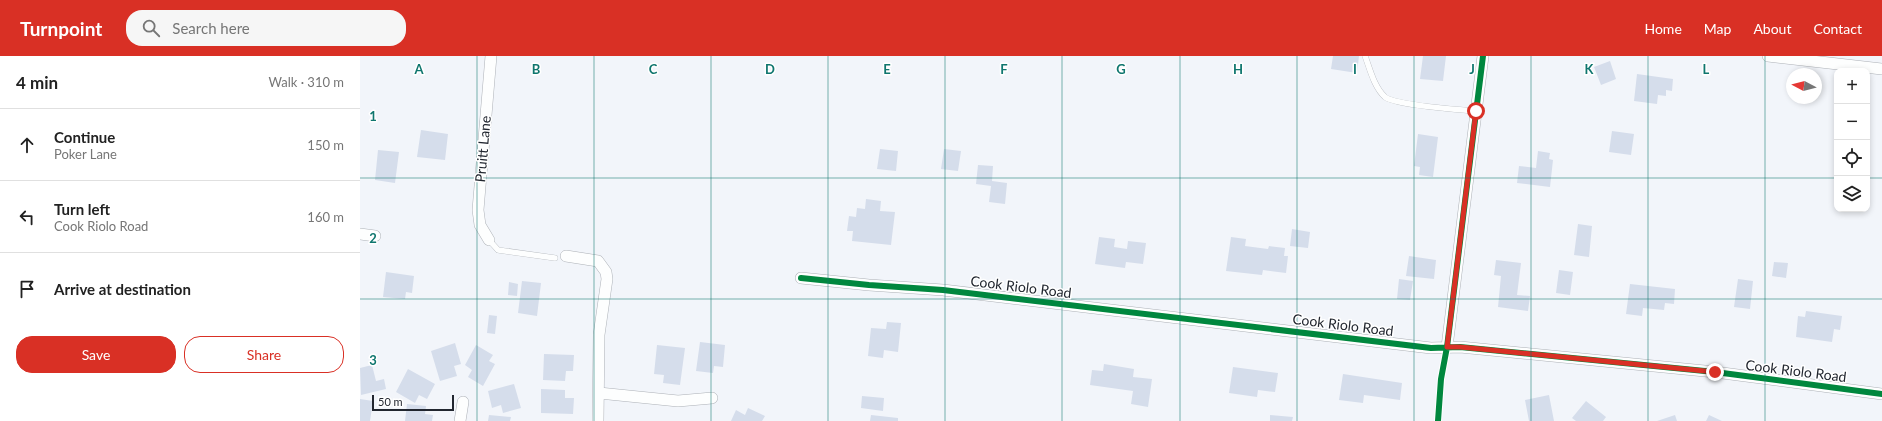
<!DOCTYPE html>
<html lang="en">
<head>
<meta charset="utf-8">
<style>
  body { margin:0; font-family:Lato,sans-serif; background:#f6f6f6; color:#222 }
  .controls { position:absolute; right:12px; top:12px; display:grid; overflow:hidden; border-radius:8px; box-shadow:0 2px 6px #0003 }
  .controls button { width:36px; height:36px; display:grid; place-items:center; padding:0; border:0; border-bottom:1px solid #e0e0e0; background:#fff; color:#222; font:20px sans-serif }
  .compass { position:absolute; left:1426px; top:12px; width:36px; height:36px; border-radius:50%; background:#fff; box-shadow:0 2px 6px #0003; rotate:277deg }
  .scale { position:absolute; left:12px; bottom:10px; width:82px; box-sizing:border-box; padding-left:4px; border:2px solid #21262f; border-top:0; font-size:11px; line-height:14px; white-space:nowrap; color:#21262f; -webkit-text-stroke:3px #fff; paint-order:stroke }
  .stop { position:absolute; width:12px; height:12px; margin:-9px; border:3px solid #d93025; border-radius:50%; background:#fff }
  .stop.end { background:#d93025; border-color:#fff; box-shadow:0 1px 4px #0008 }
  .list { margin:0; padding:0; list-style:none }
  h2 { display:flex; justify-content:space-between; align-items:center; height:52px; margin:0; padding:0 16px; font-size:17px }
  h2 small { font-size:13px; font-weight:400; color:#767676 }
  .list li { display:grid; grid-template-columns:26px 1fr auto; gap:12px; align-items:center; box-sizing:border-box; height:72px; padding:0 16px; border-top:1px solid #e0e0e0 }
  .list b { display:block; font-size:15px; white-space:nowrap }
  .list p { margin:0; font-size:13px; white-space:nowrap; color:#767676 }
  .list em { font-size:13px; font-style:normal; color:#767676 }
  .actions { display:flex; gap:8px; padding:12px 16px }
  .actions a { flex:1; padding:9px 0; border:1px solid #d93025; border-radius:16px; text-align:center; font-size:14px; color:#d93025 }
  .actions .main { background:#d93025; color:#fff }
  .icon { flex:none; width:22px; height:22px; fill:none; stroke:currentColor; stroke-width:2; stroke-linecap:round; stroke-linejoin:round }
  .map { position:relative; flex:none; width:1522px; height:365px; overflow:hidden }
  header { display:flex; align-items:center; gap:24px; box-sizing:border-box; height:56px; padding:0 20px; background:#d93025; color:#fff }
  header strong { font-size:19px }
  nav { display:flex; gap:22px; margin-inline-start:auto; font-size:14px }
  .search { width:280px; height:36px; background:#f6f6f6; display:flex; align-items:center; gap:10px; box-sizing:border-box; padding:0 14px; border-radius:16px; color:#767676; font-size:15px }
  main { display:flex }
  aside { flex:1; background:#fff }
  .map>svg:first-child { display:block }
  .building { fill:#d5ddeb }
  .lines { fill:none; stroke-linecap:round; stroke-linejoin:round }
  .lane-casing { stroke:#adb1b7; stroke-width:6 }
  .street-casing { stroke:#adb1b7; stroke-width:12 }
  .lane { stroke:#fdfefe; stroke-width:5.5 }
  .street { stroke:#fdfefe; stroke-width:11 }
  .cycleway-casing { stroke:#fff; stroke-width:8 }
  .cycleway { stroke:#00873e; stroke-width:6 }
  .route { stroke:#d93025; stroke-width:5 }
  .grid { fill:none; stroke:#0f766e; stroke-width:1; stroke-opacity:0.55 }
  .labels { text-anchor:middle; stroke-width:3; stroke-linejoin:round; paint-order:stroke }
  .street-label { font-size:14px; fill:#21262f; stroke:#fff }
  .grid-label { font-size:13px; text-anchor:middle; font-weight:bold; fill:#0f766e; stroke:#fff; stroke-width:3; stroke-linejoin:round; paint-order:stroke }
</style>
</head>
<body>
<header>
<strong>Turnpoint</strong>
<div class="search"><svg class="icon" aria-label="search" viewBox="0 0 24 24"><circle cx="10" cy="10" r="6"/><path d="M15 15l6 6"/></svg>Search here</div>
<nav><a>Home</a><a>Map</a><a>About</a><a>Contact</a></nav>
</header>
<main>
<aside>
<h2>4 min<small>Walk · 310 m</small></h2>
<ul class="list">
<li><svg class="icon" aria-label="ahead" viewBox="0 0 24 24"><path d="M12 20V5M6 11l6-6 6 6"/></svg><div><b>Continue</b><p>Poker Lane</p></div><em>150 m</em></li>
<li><svg class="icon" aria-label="left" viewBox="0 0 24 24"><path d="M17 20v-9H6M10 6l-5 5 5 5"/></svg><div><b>Turn left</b><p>Cook Riolo Road</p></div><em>160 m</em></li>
<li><svg class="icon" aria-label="arrive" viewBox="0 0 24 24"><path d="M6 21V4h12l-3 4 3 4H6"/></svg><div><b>Arrive at destination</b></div></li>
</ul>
<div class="actions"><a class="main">Save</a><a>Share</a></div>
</aside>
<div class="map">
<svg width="1522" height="365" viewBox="0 0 1522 365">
  <rect width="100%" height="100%" fill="#f2f5fa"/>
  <!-- building -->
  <path class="building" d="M973 0H999L997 17 971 13Z
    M1063 0H1086L1083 25 1060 23Z
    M1250 5 1256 23 1241 29 1234 11Z
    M1277 18 1313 23 1312 35 1306 34V40L1298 39 1297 48 1274 45Z
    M61 74 88 78 85 104 57 101Z
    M1252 75 1274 78 1271 99 1249 96Z
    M1058 78 1078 81 1073 121 1059 119 1060 111 1054 110Z
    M520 93 538 95 536 115 517 113Z
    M584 93 601 95 598 115 581 113Z
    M18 94 39 96 35 127 15 124Z
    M1178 95 1190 97 1189 103 1193 104 1190 131 1157 127 1159 110 1176 112Z
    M618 109 633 110 632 125 647 127 645 148 629 146 631 130 616 128Z
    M506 143 521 145 520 155 535 156 531 189 492 185 493 175H487L489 160 496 161 497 152 505 153Z
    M1218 168 1232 170 1229 201 1214 199Z
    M932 173 950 176 948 192 930 190Z
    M739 181 755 183 754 191 767 193 768 185 786 187 783 208 766 206 765 212 735 208Z
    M871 181 886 183 885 190 908 193 909 190 925 192 924 200H928L926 217 903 214 902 219 866 215Z
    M1049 200 1076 204 1074 223 1046 220Z
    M1136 204 1161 207 1157 239 1170 240 1168 255 1138 251 1141 220 1134 219Z
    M1414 206 1428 207 1426 222 1412 220Z
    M1199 214 1213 216 1210 239 1196 237Z
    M26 216 54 220 52 237 46 236 45 243 23 241Z
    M1039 223 1053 225 1050 244 1037 243Z
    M1378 223 1393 225 1390 253 1374 251Z
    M162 225 181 227 177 260 158 257Z
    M149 226 158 228 157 240 148 239Z
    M1270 228 1315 233 1314 248 1305 247 1304 254 1283 252 1282 260 1266 258Z
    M1446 255 1482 260 1480 274 1474 273 1472 286 1436 281 1438 260 1445 261Z
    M129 259 137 260 135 278 127 277Z
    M527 266 541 267 538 296 524 294 523 302 508 300 511 272 526 273Z
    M340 286 365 289 363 311 354 310 353 317 336 315Z
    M95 287 101 308 94 310 97 320 80 325 71 295Z
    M116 289 133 299 129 305 135 308 123 330 108 321 112 314 105 309Z
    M297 289 325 292 320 329 303 327 304 319 294 318Z
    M184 298 214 299 213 315H206L205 325 183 324Z
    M744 308 774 313 773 321 792 323 788 351 771 348 773 335 730 329 732 314 743 315Z
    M12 309 16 325 24 323 26 333 1 339 0 312Z
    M873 311 918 317 915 336 898 334 897 341 869 337Z
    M48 313 75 328 67 343 59 339 55 347 36 336Z
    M983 318 1042 327 1040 344 1004 339 1003 347 979 344Z
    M154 328 161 352 143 357 141 349 132 352 128 335Z
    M181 333 205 334V342H214L213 358 181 357Z
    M1189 339 1194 365H1169L1165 344Z
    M502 340 524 342 523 355 501 352Z
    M0 343 13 345 10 365H0Z
    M1226 345 1246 361 1243 365H1216L1212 362Z
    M47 348 66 350 65 358 73 359 72 365H45Z
    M388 352 405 360 402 365H371L376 354 385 359Z
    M129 359 151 361 150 365H128Z
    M511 359 538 362V365H510Z
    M910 359 933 361 932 365H910Z
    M1315 359 1317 365H1297Z
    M1349 359 1362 365H1346Z"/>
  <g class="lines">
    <!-- lane casing -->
    <g class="lane-casing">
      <path id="lane" d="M1005 0C1010 13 1014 31 1025 41 1035 49 1101 54 1116 55
        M129 184 138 194 195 202"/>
    </g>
    <!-- street casing -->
    <g class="street-casing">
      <path id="street" d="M1408 0 1522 13
        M0 178 15 180
        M129 184 120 169 118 154 131 0
        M206 200 238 205 246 216 247 223 239 279 238 365
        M441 222 509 229 583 234 1071 292 1100 291 1355 316 1522 338
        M1087 291 1123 0
        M239 337 318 345 352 342
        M100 365 103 346"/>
    </g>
    <!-- lane -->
    <use href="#lane" class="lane"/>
    <!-- street -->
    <use href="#street" class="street"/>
    <!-- cycleway casing -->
    <g class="cycleway-casing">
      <path id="cycleway" d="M441 222 509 229 583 234 1071 292 1100 291 1355 316 1522 338
        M1078 365 1081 323 1087 291 1123 0"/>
    </g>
    <!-- cycleway -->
    <use href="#cycleway" class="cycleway"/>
  </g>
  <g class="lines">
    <!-- route -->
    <path class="route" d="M1116 55 1087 291H1100L1355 316"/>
  </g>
  <!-- grid -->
  <path class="grid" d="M117 0V365M234 0V365M351 0V365M468 0V365M585 0V365M702 0V365M820 0V365M937 0V365M1054 0V365M1171 0V365M1288 0V365M1405 0V365M0 122H1477M1507 122H1522M0 243H1522"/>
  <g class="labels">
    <!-- street labels -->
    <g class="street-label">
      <text transform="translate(123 93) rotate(-85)" y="5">Pruitt Lane</text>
      <text transform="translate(661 231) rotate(7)" y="5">Cook Riolo Road</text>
      <text transform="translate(983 269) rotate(7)" y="5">Cook Riolo Road</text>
      <text transform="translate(1436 315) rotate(7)" y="5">Cook Riolo Road</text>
    </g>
  </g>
  <g class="grid-label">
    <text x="59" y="18">A</text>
    <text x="176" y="18">B</text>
    <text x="293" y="18">C</text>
    <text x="410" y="18">D</text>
    <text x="527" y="18">E</text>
    <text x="644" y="18">F</text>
    <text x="761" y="18">G</text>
    <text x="878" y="18">H</text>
    <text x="995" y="18">I</text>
    <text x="1112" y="18">J</text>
    <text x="1229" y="18">K</text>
    <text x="1346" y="18">L</text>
    <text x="13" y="65">1</text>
    <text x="13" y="187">2</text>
    <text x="13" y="309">3</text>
  </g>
</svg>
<div class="controls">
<button>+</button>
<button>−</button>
<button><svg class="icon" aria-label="locate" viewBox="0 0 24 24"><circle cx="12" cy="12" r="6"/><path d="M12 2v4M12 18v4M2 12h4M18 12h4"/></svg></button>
<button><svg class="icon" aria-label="layers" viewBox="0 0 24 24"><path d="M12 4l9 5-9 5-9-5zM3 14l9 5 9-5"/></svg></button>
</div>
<svg class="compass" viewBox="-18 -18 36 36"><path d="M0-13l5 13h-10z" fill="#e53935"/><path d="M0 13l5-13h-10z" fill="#767676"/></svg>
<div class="scale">50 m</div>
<div class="stop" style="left:1116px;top:55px"></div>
<div class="stop end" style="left:1355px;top:316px"></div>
</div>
</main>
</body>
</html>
